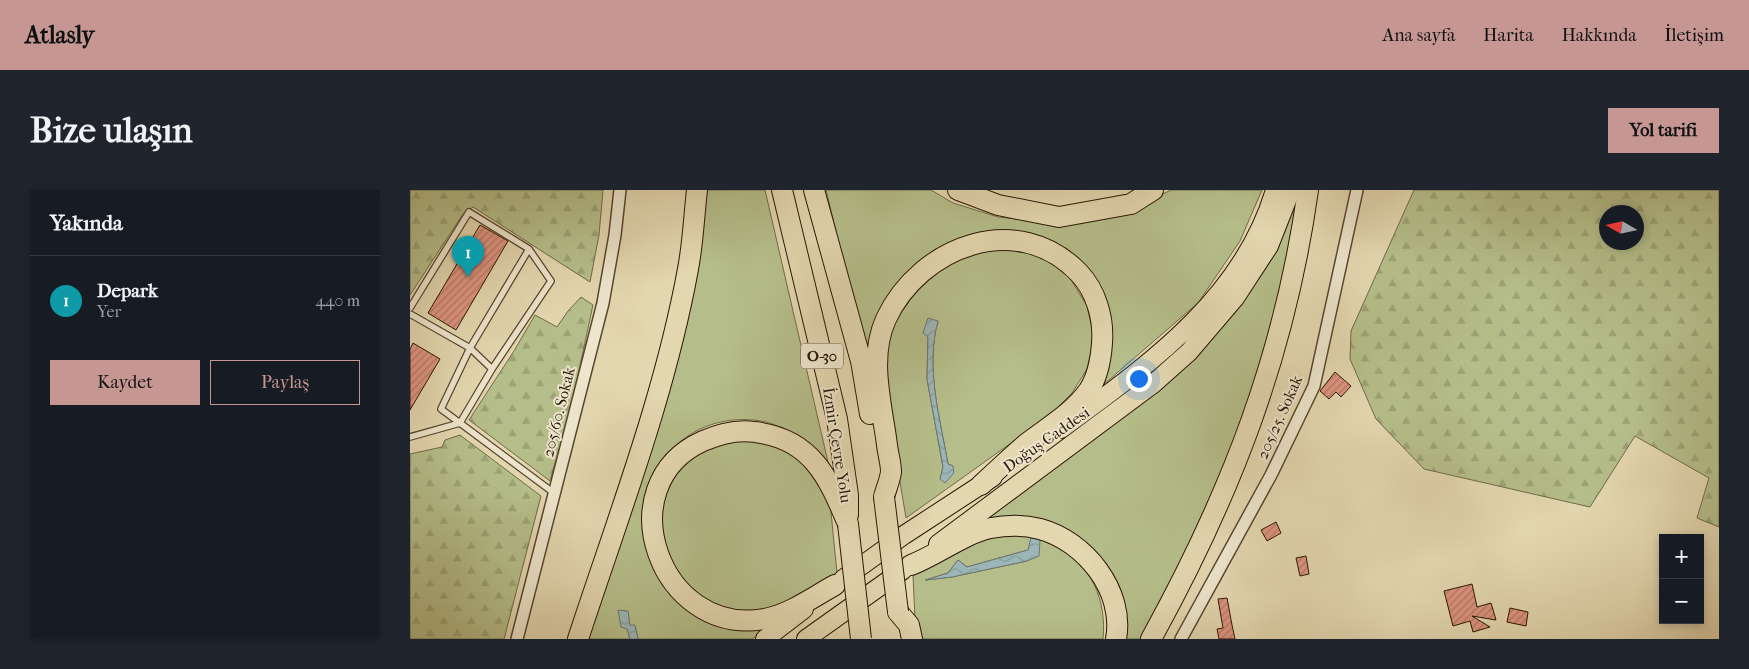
<!DOCTYPE html>
<html lang="tr">
<head>
<meta charset="utf-8">
<style>
  body { margin:0; font-family:"IM FELL French Canon",serif; background:#20242c; color:#f1f3f6 }
  .controls { position:absolute; right:15px; bottom:15px; display:grid; overflow:hidden; border-radius:0px; box-shadow:0 2px 8px #0003 }
  .controls button { width:45px; height:45px; display:grid; place-items:center; padding:0; border:0; border-bottom:1px solid #363941; background:#171b24; color:#f1f3f6; font:25px sans-serif }
  .compass { position:absolute; left:1189px; top:15px; width:45px; height:45px; border-radius:50%; background:#171b24; box-shadow:0 2px 8px #0003; rotate:279deg }
  .you { position:absolute; left:728px; top:188px; width:18px; height:18px; margin:-12px; border:4px solid #fff; border-radius:50%; background:#1a73e8; box-shadow:0 0 0 8px #1a73e833 }
  .badge { display:grid; place-items:center; width:32px; height:32px; border-radius:50%; background:#c59692; color:#fff; font-size:16px; font-weight:700 }
  .pin { position:absolute; translate:-50% -41px; filter:drop-shadow(0 1px 2px #0008) }
  .pin::after { content:''; position:absolute; top:26px; width:18px; height:15px; background:inherit; clip-path:polygon(0 0,100% 0,50% 100%) }
  .list { margin:0; padding:0; list-style:none }
  h2 { display:flex; justify-content:space-between; align-items:center; height:65px; margin:0; padding:0 20px; font-size:21px }
  h2 small { font-size:16px; font-weight:400; color:#9ea1a6 }
  .list li { display:grid; grid-template-columns:32px 1fr auto; gap:15px; align-items:center; box-sizing:border-box; height:90px; padding:0 20px; border-top:1px solid #363941 }
  .list b { display:block; font-size:19px; white-space:nowrap }
  .list p { margin:0; font-size:16px; white-space:nowrap; color:#9ea1a6 }
  .list em { font-size:16px; font-style:normal; color:#9ea1a6 }
  .actions { display:flex; gap:10px; padding:15px 20px }
  .actions a { flex:1; padding:11px 0; border:1px solid #c59692; border-radius:0px; text-align:center; font-size:18px; color:#c59692 }
  .actions .main { background:#c59692; color:#111 }
  .map { position:relative; flex:none; width:1309px; height:449px; overflow:hidden; border-radius:0px }
  header { display:flex; align-items:center; gap:30px; box-sizing:border-box; height:70px; padding:0 25px; background:#c59692; color:#111 }
  header strong { font-size:24px }
  nav { display:flex; gap:28px; margin-inline-start:auto; font-size:18px }
  .intro { display:flex; align-items:center; justify-content:space-between; box-sizing:border-box; height:120px; padding:0 30px }
  h1 { margin:0; font-size:35px }
  .button { padding:12px 22px; border-radius:0px; background:#c59692; color:#111; font-size:18px; font-weight:700 }
  main { display:flex; gap:30px; padding:0 30px }
  aside { flex:1; background:#171b24; border-radius:0px; box-shadow:0 2px 8px #0003 }
  .map>svg:first-child { display:block }
  .grass { fill:#b5be8a; stroke:#6f6a47; fill-rule:evenodd }
  .forest { fill:url(#forest-firs); stroke:#6f6a47; fill-rule:evenodd }
  .water { fill:url(#water-waves); stroke:#6e7670 }
  .building { fill:url(#building-hatch); stroke:#291604 }
  .lines { fill:none; stroke-linecap:round; stroke-linejoin:round }
  .service-casing { stroke:#58462f; stroke-width:8 }
  .minor-casing { stroke:#58462f; stroke-width:14 }
  .primary-casing { stroke:#291604; stroke-width:20 }
  .motorway-casing { stroke:#291604; stroke-width:22 }
  .service { stroke:#ede5cc; stroke-width:5.5 }
  .minor { stroke:#ede5cc; stroke-width:11 }
  .primary { stroke:#e3d7b0; stroke-width:18 }
  .motorway { stroke:#e3d7b0; stroke-width:20 }
  .motorway-bridge-casing { stroke:#291604; stroke-width:22; stroke-linecap:butt }
  .motorway-bridge { stroke:#e3d7b0; stroke-width:20 }
  .labels { text-anchor:middle; stroke-width:4; stroke-linejoin:round; paint-order:stroke }
  .shield { fill:#ede5cc; stroke:#645440; stroke-width:1 }
  .shield-label { font-size:15px; font-weight:bold; fill:#291604 }
  .street-label { font-size:16px; fill:#291604; stroke:#ede5cc }
</style>
</head>
<body>
<header>
<strong>Atlasly</strong>
<nav><a>Ana sayfa</a><a>Harita</a><a>Hakkında</a><a>İletişim</a></nav>
</header>
<div class="intro"><h1>Bize ulaşın</h1><a class="button">Yol tarifi</a></div>
<main>
<aside>
<h2>Yakında<small></small></h2>
<ul class="list">
<li><span class="badge" style="background:#0f9aa8">1</span><div><b>Depark</b><p>Yer</p></div><em>440 m</em></li>
</ul>
<div class="actions"><a class="main">Kaydet</a><a>Paylaş</a></div>
</aside>
<div class="map">
<svg width="1309" height="449" viewBox="0 0 1309 449">
  <defs>
    <pattern id="forest-firs" width="22" height="20" patternUnits="userSpaceOnUse" patternTransform="scale(1.25)"><rect width="22" height="20" fill="#b5be8a"/><path d="M5 1l3.5 6h-7zM16 11l3.5 6h-7z" fill="#9ca375"/></pattern>
    <pattern id="water-waves" width="16" height="10" patternUnits="userSpaceOnUse" patternTransform="scale(1.25)"><rect width="16" height="10" fill="#9cb6b8"/><path d="M0 5q4-4 8 0t8 0" fill="none" stroke="#869c9d"/></pattern>
    <pattern id="building-hatch" width="6" height="6" patternUnits="userSpaceOnUse" patternTransform="scale(1.25)"><rect width="6" height="6" fill="#de9481"/><path d="M-1 1l2-2M0 6l6-6M5 7l2-2" fill="none" stroke="#b47867"/></pattern>
  </defs>
  <rect width="100%" height="100%" fill="#e3d7b0"/>
  <filter id="stains"><feTurbulence type="fractalNoise" baseFrequency=".004" numOctaves="4"/><feColorMatrix values="0 0 0 0 .2 0 0 0 0 .09 0 0 0 0 .02 0 0 0 .5 -.17"/></filter>
  <radialGradient id="worn" r=".72"><stop offset=".6" stop-color="#630" stop-opacity="0"/><stop offset="1" stop-color="#630" stop-opacity=".3"/></radialGradient>
  <!-- grass -->
  <path class="grass" d="M295 0H355L418 272C402 255 375 235 351 231 270 218 212 295 240 370 243 378 252 397 260 402 268 406 280 408 289 411 313 419 337 426 362 434L342 449H228L225 436 217 438 220 449H174Z
    M416 0H521L543 13 588 27 637 32 724 18 761 0H852L830 51 788 113 678 208 697 132 635 53 543 52 508 72 484 96 465 134 459 177Z
    M888 0 882 46 868 109 838 217 776 364 730 449H708L707 413 659 346 570 335 778 170Z
    M605 56 635 68 660 88 677 116 684 148 677 179 662 203 639 226 496 328 475 202 474 150 496 112 541 65ZM528 131C515 177 530 228 538 274L543 276 530 289 533 277 517 189 518 146Z
    M340 246 393 265 420 312 427 383C406 398 381 413 357 421 343 425 325 422 312 418 243 396 230 307 287 263 302 251 322 249 340 246Z
    M617 343C626 347 638 349 646 354 681 373 697 411 693 449H506L503 386 518 375 571 347ZM618 360 617 371 542 387 516 390 538 383 548 370 557 377Z"/>
  <!-- forest -->
  <path class="forest" d="M0 0H193L189 45 180 92 63 17 53 24 0 105Z
    M1004 0H1309V337L1287 328 1299 288 1225 246 1180 317 1014 279 966 229 940 169 941 141ZM1226 22V52H1196V22Z
    M171 107 183 115 162 213 140 291 59 230 104 161 125 125 147 137 158 121Z
    M50 245 131 306 94 449H0V264L32 257 35 250Z"/>
  <!-- water -->
  <path class="water" d="M518 128 528 131C515 177 530 228 538 274L543 276 544 283 535 293 530 289 533 277 517 189 518 147 513 143Z
    M621 347 630 350 629 366 617 371 542 387 515 390 538 383 548 370 557 377 618 360Z
    M208 420 218 421 220 435H225L228 449H220L217 439 211 437Z"/>
  <!-- building -->
  <path class="building" d="M70 35 98 51 46 140 18 123Z
    M3 153 30 169 0 220V159Z
    M925 182 941 196 931 207 926 202 919 209 910 201Z
    M866 332 871 343 857 351 851 340Z
    M896 366 899 384 890 386 886 368Z
    M1062 394 1067 417 1081 413 1086 430 1062 426 1080 437 1063 442 1060 431 1043 436 1034 401Z
    M817 408 822 435 825 449H809L807 439 813 438 808 409Z
    M1100 418 1118 422 1116 436 1097 432Z"/>
  <g class="lines">
    <!-- service casing -->
    <g class="service-casing">
      <path id="service" d="M0 118 59 22 119 59 141 91 82 179 50 233 144 303
        M0 124 60 158 31 219 50 233 0 247
        M82 179 60 158 119 59"/>
    </g>
    <!-- minor casing -->
    <g class="minor-casing">
      <path id="minor" d="M107 449 193 113 205 45 210 0
        M771 449 861 285 904 196 947 0"/>
    </g>
    <!-- primary casing -->
    <g class="primary-casing">
      <path id="primary" d="M651 239C738 175 833 109 865 0
        M528 354 743 194 779 162 825 108 859 56 881 0
        M433 389 494 345 583 287
        M355 449 394 419
        M396 449 493 380"/>
    </g>
    <!-- motorway casing -->
    <g class="motorway-casing">
      <path id="motorway" d="M372 0 427 229 438 305V325
        M404 0 451 171 460 224
        M548 0 588 15 649 27 721 14 743 0
        M474 307C476 299 480 290 481 282 481 273 478 264 477 255 472 215 458 168 476 129 510 56 608 19 669 83 686 101 694 128 692 153 691 168 688 186 679 200 663 223 638 237 616 254 601 267 586 281 571 295
        M501 375C527 365 555 343 581 338 596 335 615 335 630 339 675 351 715 401 706 449
        M425 395C403 407 379 425 354 429 250 447 196 295 293 251 309 244 327 239 345 242 402 249 418 287 438 334
        M488 422 499 435 502 449
        M168 449C208 327 255 205 278 79 283 53 284 26 287 0
        M741 449C821 304 875 165 898 0"/>
    </g>
    <!-- service -->
    <use href="#service" class="service"/>
    <!-- minor -->
    <use href="#minor" class="minor"/>
    <!-- primary -->
    <use href="#primary" class="primary"/>
    <!-- motorway -->
    <use href="#motorway" class="motorway"/>
    <!-- motorway-bridge casing -->
    <g class="motorway-bridge-casing">
      <path id="motorway-bridge" d="M474 307 488 422
        M438 334 451 449"/>
    </g>
    <!-- motorway-bridge -->
    <use href="#motorway-bridge" class="motorway-bridge"/>
  </g>
  <g class="labels">
    <!-- shield labels -->
    <rect class="shield" x="391" y="153.5" width="42" height="25" rx="4"/>
    <g class="shield-label">
      <text x="412" y="171">O-30</text>
    </g>
    <!-- street labels -->
    <g class="street-label">
      <text transform="translate(148 222) rotate(-76)" y="6">205/60. Sokak</text>
      <text transform="translate(869 227) rotate(-66)" y="6">205/25. Sokak</text>
      <text transform="translate(636 249) rotate(-35)" y="6">Doğuş Caddesi</text>
      <text transform="translate(428 255) rotate(81)" y="6">İzmir Çevre Yolu</text>
    </g>
  </g>
  <rect width="100%" height="100%" filter="url(#stains)"/>
  <rect width="100%" height="100%" fill="url(#worn)"/>
</svg>
<div class="controls">
<button>+</button>
<button>−</button>
</div>
<svg class="compass" viewBox="-18 -18 36 36"><path d="M0-13l5 13h-10z" fill="#e53935"/><path d="M0 13l5-13h-10z" fill="#9ea1a6"/></svg>
<div class="you"></div>
<div class="pin badge" style="left:58px;top:87px;background:#0f9aa8">1</div>
</div>
</main>
</body>
</html>
